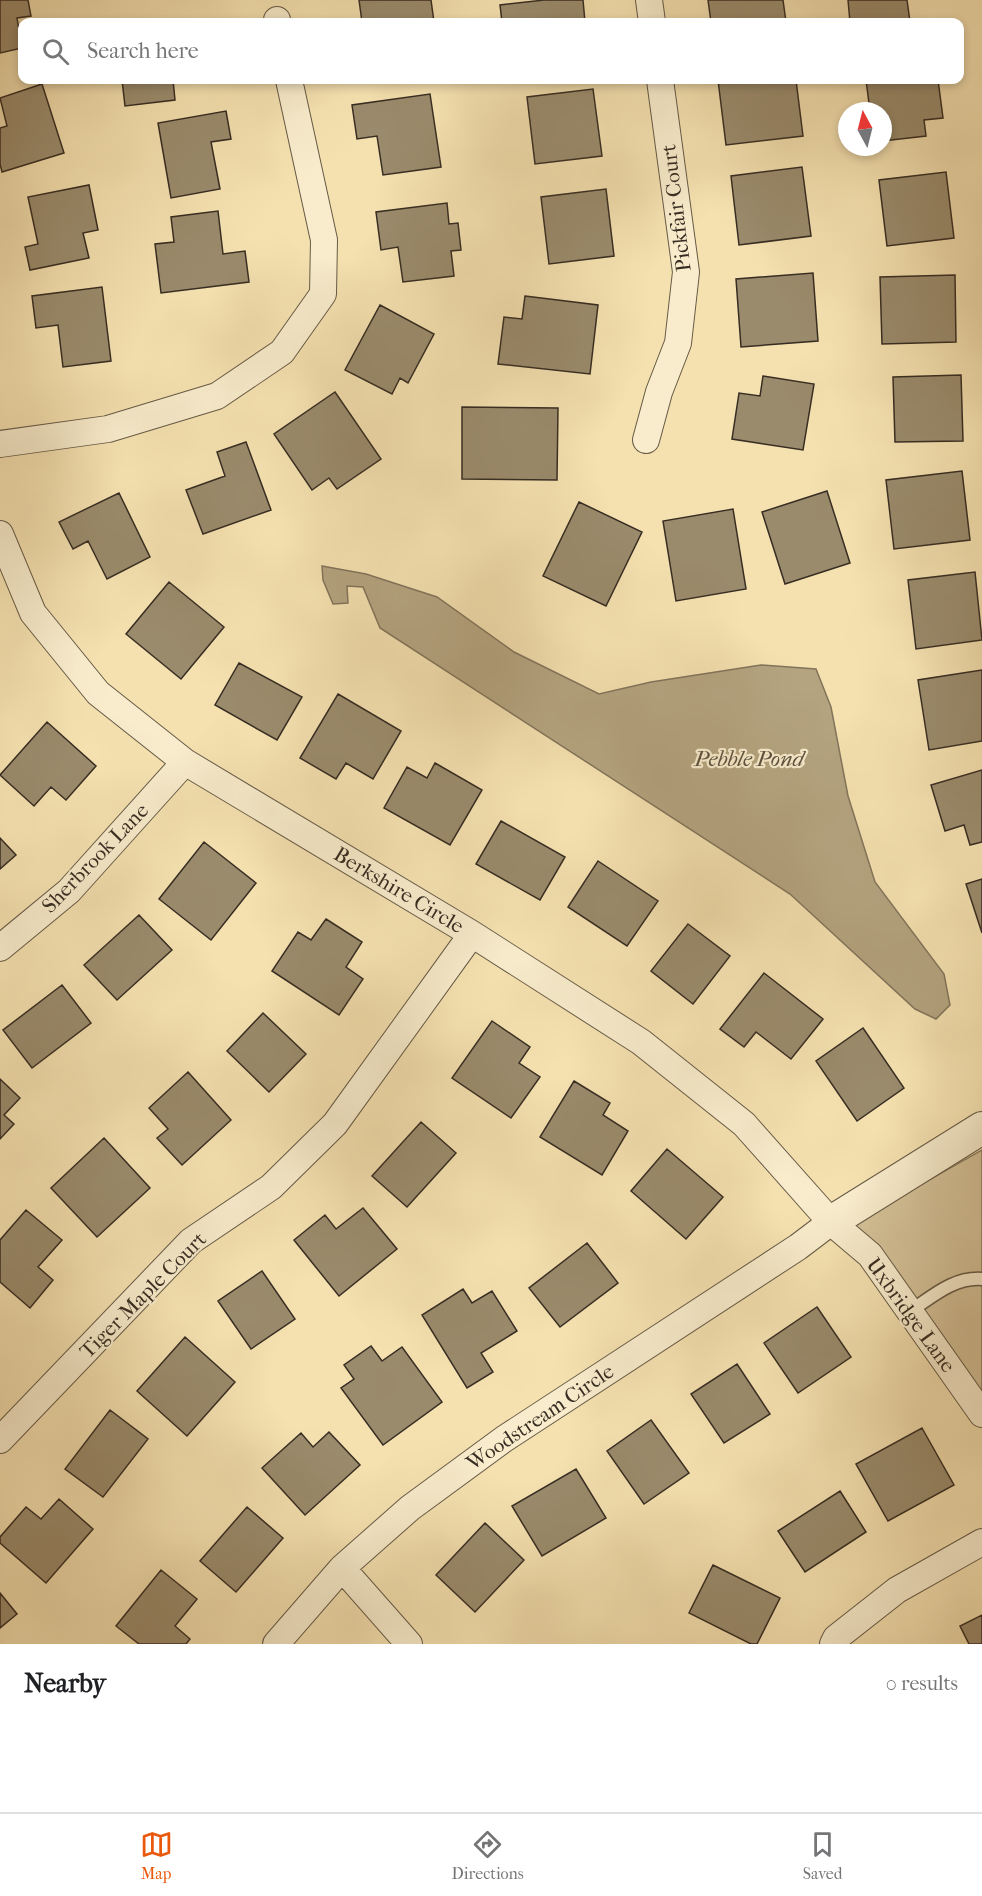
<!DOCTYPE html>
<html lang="en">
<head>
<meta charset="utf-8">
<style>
  body { margin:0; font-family:"IM FELL French Canon",serif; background:#f6f6f6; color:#202124 }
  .compass { position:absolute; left:838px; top:102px; width:54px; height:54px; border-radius:50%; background:#fff; box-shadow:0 3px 9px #0003; rotate:353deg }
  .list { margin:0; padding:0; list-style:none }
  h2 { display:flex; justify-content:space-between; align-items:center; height:78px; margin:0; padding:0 24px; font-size:26px }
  h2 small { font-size:20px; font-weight:400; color:#757577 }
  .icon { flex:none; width:33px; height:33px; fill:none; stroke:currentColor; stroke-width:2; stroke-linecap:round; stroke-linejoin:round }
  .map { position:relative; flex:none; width:982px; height:1644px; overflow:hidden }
  .search { position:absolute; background:#fff; box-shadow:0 3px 9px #0003; left:18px; right:18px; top:18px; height:66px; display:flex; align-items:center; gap:15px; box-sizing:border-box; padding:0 21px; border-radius:12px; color:#757577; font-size:22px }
  .sheet { height:168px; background:#fff }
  nav { display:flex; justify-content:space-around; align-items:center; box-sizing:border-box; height:84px; border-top:2px solid #e0e0e0; background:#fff; font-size:16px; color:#757577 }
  nav a { display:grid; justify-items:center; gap:3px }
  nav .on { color:#ea580c }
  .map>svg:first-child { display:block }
  .green { fill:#d5c298; stroke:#86785e; stroke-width:1.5 }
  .water { fill:#b4a480; stroke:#82745b; stroke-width:1.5 }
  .building { fill:#9a8b6c; stroke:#372d23; stroke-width:1.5 }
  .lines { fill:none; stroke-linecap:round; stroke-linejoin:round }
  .service-casing { stroke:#665a46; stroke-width:15 }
  .minor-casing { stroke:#665a46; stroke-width:28 }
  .tertiary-casing { stroke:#665a46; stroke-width:34 }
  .service { stroke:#f8eccc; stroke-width:12 }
  .minor { stroke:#f8eccc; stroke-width:26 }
  .tertiary { stroke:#f8eccc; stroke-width:32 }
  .labels { text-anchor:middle; stroke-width:4.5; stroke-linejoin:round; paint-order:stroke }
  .street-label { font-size:21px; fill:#372d23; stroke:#f8eccc }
  .water-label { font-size:22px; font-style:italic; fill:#5c513f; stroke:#f8eccc }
</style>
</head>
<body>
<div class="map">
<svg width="982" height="1644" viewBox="0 0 982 1644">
  <rect width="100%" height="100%" fill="#f5e1b0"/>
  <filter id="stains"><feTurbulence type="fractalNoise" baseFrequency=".00333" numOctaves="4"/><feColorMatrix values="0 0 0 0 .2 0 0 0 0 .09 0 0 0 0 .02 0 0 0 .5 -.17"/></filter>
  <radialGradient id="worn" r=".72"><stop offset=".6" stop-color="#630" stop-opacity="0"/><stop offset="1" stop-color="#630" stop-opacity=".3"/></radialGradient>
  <!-- green -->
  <path class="green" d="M982 1150V1396L853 1223Z"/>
  <!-- water -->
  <path class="water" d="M322 566 366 574 437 597 514 652 599 694 651 682 761 665 816 669 831 707 848 796 875 882 944 974 950 1005 936 1019 915 1009 790 894 380 628 363 587 347 586 348 603 333 604 323 580Z"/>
  <!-- building -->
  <path class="building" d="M0 0H28L31 16 17 18 22 48 0 53Z
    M359 0H431L434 22H362Z
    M544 0H583L585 22H502L500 5Z
    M708 0H783L786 22H711Z
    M848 0H907L910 22H850Z
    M122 80H173L175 100 125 106Z
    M718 80H796L803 136 726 145Z
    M866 80H938L943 118 924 120 926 136 883 141V111H870Z
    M42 84 64 153 2 172 0 164V128L7 126 0 98Z
    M593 89 602 156 535 164 527 97Z
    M430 94 441 167 383 175 377 136 357 139 352 105Z
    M226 111 231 139 211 142 220 189 171 198 158 123Z
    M802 167 811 236 739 245 731 176Z
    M946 172 954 238 887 246 879 180Z
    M89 185 98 230 83 233 89 258 30 270 25 247 38 244 28 197Z
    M606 189 614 256 549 264 541 197Z
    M447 203 449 224 458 223 461 250 451 251 454 276 403 282 398 247 381 250 376 212Z
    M218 211 223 254 245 251 249 282 161 293 155 244 174 242 171 217Z
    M813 273 818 341 741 347 736 279Z
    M955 275 956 342 882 344 880 277Z
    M102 287 111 361 63 367 58 325 36 328 32 296Z
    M525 296 598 305 590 374 498 364 504 317 522 319Z
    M380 305 434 334 408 383 400 378 392 394 345 370Z
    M961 375 963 441 895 442 893 377Z
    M763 376 814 384 803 450 732 439 739 393 760 396Z
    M335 392 381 459 337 489 329 478 312 490 274 434Z
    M462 407 558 408 557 480 462 479Z
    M246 442 271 510 203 534 186 490 225 476 217 452Z
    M962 471 970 540 894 549 886 480Z
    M827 491 850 563 785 584 762 512Z
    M119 493 150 557 107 579 88 541 73 549 59 522Z
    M579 502 642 532 606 606 543 576Z
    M733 509 746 589 676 601 663 521Z
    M975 572 982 640 916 649 908 580Z
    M169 582 224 627 181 679 126 634Z
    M239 663 302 697 277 740 215 705Z
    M982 670V741L929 750 918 680Z
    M338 694 401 731 373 779 346 763 336 779 300 758Z
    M47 722 96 766 66 800 51 787 34 806 0 775Z
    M435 763 482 790 450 845 384 808 407 767 427 778Z
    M982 770V842L970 845 964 825 945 831 931 785Z
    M501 821 565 857 540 900 476 864Z
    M0 838 16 855 0 869Z
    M204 842 256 883 211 940 159 899Z
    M598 861 658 901 627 946 568 907Z
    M982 879V933L966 884Z
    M139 915 172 950 117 1000 84 965Z
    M326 919 362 942 346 967 363 979 339 1015 272 971 298 932 311 940Z
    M688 924 730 956 693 1004 651 971Z
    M764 973 823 1019 791 1059 756 1032 744 1047 720 1029Z
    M62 985 91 1023 32 1068 3 1030Z
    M263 1013 306 1054 269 1092 227 1051Z
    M492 1021 530 1047 519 1063 540 1077 511 1118 452 1078Z
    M863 1028 904 1088 857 1121 816 1061Z
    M188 1072 231 1120 182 1165 157 1138 168 1129 149 1108Z
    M0 1079 20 1098 4 1115 14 1124 0 1139Z
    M574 1081 610 1103 603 1115 628 1131 602 1175 540 1137Z
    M421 1122 456 1153 407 1207 372 1176Z
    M104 1138 150 1188 97 1237 51 1188Z
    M667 1149 723 1197 686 1239 631 1191Z
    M363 1208 397 1249 339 1296 294 1240 325 1215 336 1229Z
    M26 1210 62 1240 38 1267 53 1280 30 1308 0 1282V1240Z
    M587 1243 618 1283 560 1327 529 1288Z
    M262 1271 295 1319 251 1349 218 1301Z
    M463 1289 472 1303 492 1291 517 1331 481 1353 493 1372 467 1388 422 1315Z
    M817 1307 851 1357 798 1393 764 1343Z
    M185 1337 235 1382 187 1436 137 1391Z
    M371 1346 382 1361 402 1347 442 1402 383 1445 341 1388 354 1379 344 1365Z
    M737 1364 770 1414 724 1443 691 1394Z
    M110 1410 148 1439 103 1497 65 1469Z
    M651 1420 689 1473 644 1504 607 1451Z
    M922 1428 954 1485 888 1521 856 1464Z
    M329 1432 360 1465 305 1515 262 1468 301 1433 313 1447Z
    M576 1469 606 1518 542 1556 512 1506Z
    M840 1491 866 1532 805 1572 778 1531Z
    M59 1499 93 1529 46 1583 0 1543V1537L26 1507 41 1519Z
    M247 1507 283 1538 236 1592 200 1561Z
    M485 1523 524 1560 475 1612 436 1575Z
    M713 1565 780 1598 757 1644H751L689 1613Z
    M161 1570 197 1599 175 1626 190 1639 186 1644H139L116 1626Z
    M0 1593 17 1614 0 1628Z
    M982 1615V1644H969L960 1626Z"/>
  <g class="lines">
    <!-- service casing -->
    <g class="service-casing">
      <path id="service" d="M909 1312C932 1297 953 1277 982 1279"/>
    </g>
    <!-- minor casing -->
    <g class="minor-casing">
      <path id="minor" d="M649 0 652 22
        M277 20V22
        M646 440 659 392 678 343 686 272 660 80
        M0 444 108 429 217 396 282 352 323 294 324 240 289 80
        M0 534 33 613 98 693 185 762 472 934 641 1042 744 1124 831 1222 870 1255 982 1414
        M0 948 69 891 185 762
        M0 1440 191 1241 271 1187 335 1124 472 934
        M342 1568 409 1644
        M276 1644 342 1568 410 1508 504 1439 798 1247 831 1222
        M833 1644 836 1638 897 1590 982 1542"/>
    </g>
    <!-- tertiary casing -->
    <g class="tertiary-casing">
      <path id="tertiary" d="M831 1222 982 1128"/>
    </g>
    <!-- service -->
    <use href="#service" class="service"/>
    <!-- minor -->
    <use href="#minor" class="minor"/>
    <!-- tertiary -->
    <use href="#tertiary" class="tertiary"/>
  </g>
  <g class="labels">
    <!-- street labels -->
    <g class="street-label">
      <text transform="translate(676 208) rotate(-97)" y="7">Pickfair Court</text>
      <text transform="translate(95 858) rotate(-46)" y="7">Sherbrook Lane</text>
      <text transform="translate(399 890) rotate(31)" y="7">Berkshire Circle</text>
      <text transform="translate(143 1295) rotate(-45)" y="7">Tiger Maple Court</text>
      <text transform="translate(911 1315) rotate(54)" y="7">Uxbridge Lane</text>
      <text transform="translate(540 1417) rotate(-34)" y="7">Woodstream Circle</text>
    </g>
    <!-- water labels -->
    <g class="water-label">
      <text x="749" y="766">Pebble Pond</text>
    </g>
  </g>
  <rect width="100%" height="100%" filter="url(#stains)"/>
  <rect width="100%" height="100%" fill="url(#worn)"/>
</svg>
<svg class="compass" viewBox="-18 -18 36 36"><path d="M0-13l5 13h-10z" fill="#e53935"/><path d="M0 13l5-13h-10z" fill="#757577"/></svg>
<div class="search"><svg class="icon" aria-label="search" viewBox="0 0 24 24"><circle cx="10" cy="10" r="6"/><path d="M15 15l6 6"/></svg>Search here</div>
</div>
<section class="sheet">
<h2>Nearby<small>0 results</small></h2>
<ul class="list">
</ul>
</section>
<nav>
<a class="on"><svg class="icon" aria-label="map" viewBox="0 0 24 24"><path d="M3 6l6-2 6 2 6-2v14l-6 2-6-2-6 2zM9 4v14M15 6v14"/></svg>Map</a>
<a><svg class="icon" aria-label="directions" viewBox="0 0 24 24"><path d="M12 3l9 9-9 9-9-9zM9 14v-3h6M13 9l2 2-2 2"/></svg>Directions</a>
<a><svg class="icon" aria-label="saved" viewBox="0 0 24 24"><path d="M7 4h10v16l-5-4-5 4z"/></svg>Saved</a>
</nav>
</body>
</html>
